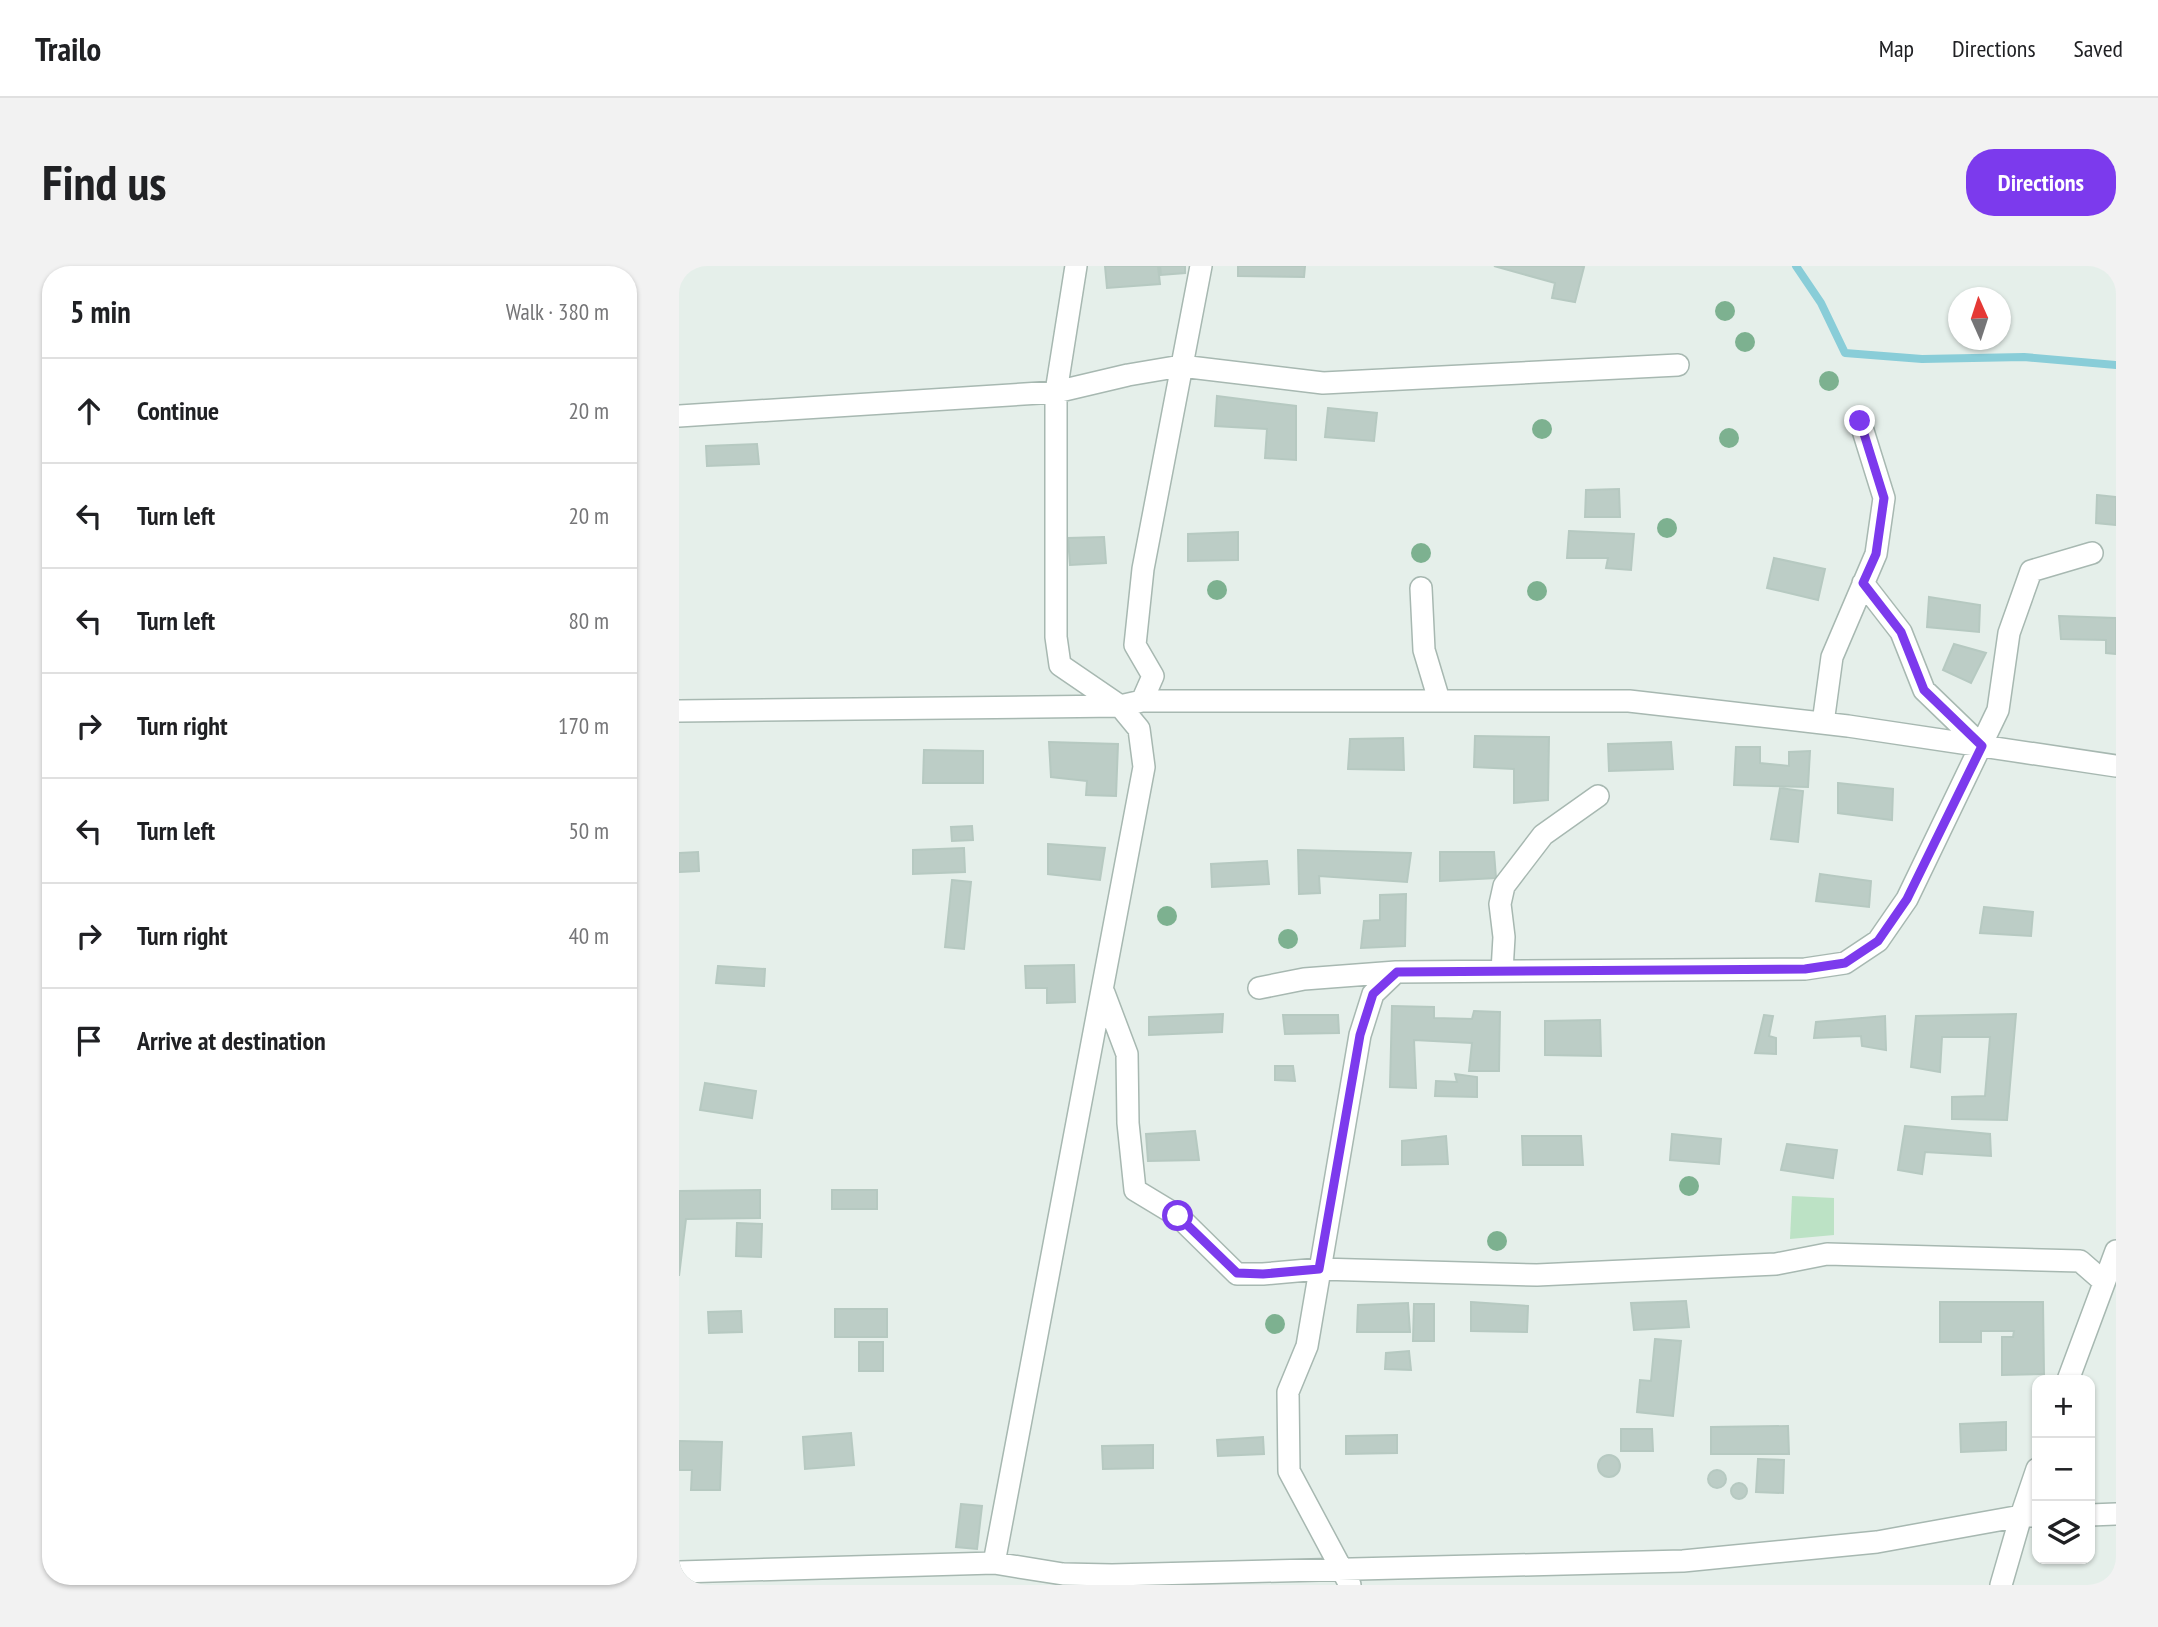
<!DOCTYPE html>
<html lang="en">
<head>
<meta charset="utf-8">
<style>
  body { margin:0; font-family:"PT Sans Narrow",sans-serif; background:#f2f2f2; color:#202124 }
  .controls { position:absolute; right:21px; bottom:21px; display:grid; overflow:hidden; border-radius:14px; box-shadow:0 2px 5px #0004 }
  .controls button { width:63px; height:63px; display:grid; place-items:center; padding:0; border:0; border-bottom:2px solid #e0e0e0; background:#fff; color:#202124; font:35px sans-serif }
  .compass { position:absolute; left:1269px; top:21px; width:63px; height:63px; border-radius:50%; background:#fff; box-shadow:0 2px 5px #0004; rotate:357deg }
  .stop { position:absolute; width:21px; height:21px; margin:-16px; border:5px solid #7c3aed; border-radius:50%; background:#fff }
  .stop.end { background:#7c3aed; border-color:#fff; box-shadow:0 2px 7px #0008 }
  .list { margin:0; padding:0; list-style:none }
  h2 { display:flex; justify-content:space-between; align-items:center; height:91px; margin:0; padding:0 28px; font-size:30px }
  h2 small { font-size:23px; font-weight:400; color:#757577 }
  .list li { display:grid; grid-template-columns:46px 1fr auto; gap:21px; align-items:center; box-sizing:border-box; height:105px; padding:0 28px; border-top:2px solid #e0e0e0 }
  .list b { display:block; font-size:26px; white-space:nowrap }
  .list em { font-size:23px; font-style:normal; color:#757577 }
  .icon { flex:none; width:38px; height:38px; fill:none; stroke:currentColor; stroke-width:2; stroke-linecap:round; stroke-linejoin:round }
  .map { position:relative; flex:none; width:1437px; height:1319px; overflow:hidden; border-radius:28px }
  header { display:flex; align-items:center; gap:42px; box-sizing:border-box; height:98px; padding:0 35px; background:#fff; border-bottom:2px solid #e0e0e0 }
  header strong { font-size:33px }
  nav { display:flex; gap:38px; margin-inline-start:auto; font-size:24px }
  .intro { display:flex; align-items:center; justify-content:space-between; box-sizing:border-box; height:168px; padding:0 42px }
  h1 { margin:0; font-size:49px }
  .button { padding:18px 32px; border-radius:28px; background:#7c3aed; color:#fff; font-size:24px; font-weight:700 }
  main { display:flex; gap:42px; padding:0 42px }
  aside { flex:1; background:#fff; border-radius:28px; box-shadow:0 2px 5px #0004 }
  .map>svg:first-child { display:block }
  .green { fill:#bce2c5 }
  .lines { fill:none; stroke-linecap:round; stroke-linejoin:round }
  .stream { stroke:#89cdd8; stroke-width:8 }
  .building { fill:#bccdc6; stroke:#b6c9c1; stroke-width:2 }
  .street-casing { stroke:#a7b8b1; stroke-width:24 }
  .street { stroke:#fff; stroke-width:21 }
  .tree { fill:#7db190 }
  .route { stroke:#7c3aed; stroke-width:9 }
</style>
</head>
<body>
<header>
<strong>Trailo</strong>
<nav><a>Map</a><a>Directions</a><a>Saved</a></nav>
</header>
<div class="intro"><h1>Find us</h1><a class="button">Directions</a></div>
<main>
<aside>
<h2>5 min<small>Walk · 380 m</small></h2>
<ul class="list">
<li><svg class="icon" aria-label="ahead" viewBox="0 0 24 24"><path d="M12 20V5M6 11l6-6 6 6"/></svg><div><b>Continue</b></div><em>20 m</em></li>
<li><svg class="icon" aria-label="left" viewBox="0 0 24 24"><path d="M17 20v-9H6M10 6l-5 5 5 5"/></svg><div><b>Turn left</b></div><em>20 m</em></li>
<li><svg class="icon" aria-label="left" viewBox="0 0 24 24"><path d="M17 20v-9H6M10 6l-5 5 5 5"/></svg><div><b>Turn left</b></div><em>80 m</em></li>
<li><svg class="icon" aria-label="right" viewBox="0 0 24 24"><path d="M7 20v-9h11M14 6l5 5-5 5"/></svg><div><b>Turn right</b></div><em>170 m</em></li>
<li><svg class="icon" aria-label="left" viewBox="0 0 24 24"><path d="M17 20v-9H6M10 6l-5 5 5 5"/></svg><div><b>Turn left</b></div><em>50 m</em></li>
<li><svg class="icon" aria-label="right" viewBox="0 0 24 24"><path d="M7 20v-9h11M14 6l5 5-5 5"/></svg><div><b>Turn right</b></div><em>40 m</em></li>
<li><svg class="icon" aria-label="arrive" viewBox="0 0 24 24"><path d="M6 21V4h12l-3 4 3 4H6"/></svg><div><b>Arrive at destination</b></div></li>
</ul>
</aside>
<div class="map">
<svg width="1437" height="1319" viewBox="0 0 1437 1319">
  <rect width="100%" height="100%" fill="#e5efea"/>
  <!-- green -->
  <path class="green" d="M1113 930 1155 932V969L1111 973Z"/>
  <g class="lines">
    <!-- stream -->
    <path class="stream" d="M1117 0 1142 37 1166 87 1243 93 1345 91 1437 99"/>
  </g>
  <!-- building -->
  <path class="building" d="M426 0H479L481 18 428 22Z
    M481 0H506V7L482 9Z
    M559 0H626L625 11 559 10Z
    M815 0H901L905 1 896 36 873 32 876 17Z
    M538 130 617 140V194L586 192 588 163 536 160Z
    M649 142 698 147 695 175 646 171Z
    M78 178 80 198 28 200 27 180Z
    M940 223 941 251H906L907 224Z
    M1418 229 1437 231V259L1417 257Z
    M890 265 955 268 952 304 927 302 929 292H888Z
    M559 266V294L509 295V268Z
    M425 271 427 297 391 299 389 272Z
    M1095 292 1146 303 1139 334 1088 322Z
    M1250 331 1301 339 1300 366 1248 361Z
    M1380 350 1437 352V388L1427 387V374L1382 373Z
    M1275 378 1307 387 1292 417 1264 404Z
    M796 470 870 471 869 534 835 537V503L795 501Z
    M724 472 725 504 669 503 671 473Z
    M370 476 439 478 437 530 407 529 408 515 372 511Z
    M992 476 994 503 930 505 929 478Z
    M1057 481H1081V497L1110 500V486L1131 485 1129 521 1055 519Z
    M245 484 304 485V517H244Z
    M1159 517 1214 523 1213 554 1159 547Z
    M1101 522 1124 525 1119 576 1092 573Z
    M293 560 294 574 273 575 272 561Z
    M369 578 426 582 421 614 369 608Z
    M285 582 286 606 234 608V584Z
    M619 584 732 587 728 616 640 610 641 627 620 628Z
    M19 586 20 605 0 606V587Z
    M761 586H815L817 612 761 615Z
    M588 595 590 618 533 621 532 598Z
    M1141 608 1192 615 1190 641 1137 635Z
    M273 614 292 616 285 683 266 681Z
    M727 628 726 680 682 682 685 655 701 654V629Z
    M1305 641 1354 646 1352 670 1301 667Z
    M395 699 396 736 368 737V722H347L346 700Z
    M39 700 86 703 85 720 37 717Z
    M713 740 755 741V752L793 753 795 745 821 746 820 805H790L793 777 735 774 737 822 711 821Z
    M544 748 543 766 470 769V751Z
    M1337 748 1328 854 1273 853V831L1306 830 1311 771H1263L1261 806 1232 801 1237 750Z
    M604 749H659L660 767 606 768Z
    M1085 749 1094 750 1090 770 1097 772V788L1076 787Z
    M1206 750 1207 784 1183 780 1182 770 1135 772 1137 756Z
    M921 754 922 790 866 789V755Z
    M596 800H614L616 815 596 814Z
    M776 808 798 811V831L756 830 757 815 778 816Z
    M26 817 77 825 73 852 21 844Z
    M1226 860 1311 868 1312 890 1246 886 1243 908 1219 904Z
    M516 865 520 894 469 895 467 868Z
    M993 868 1042 873 1040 898 991 894Z
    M767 870 769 898 723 899V875Z
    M843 870H902L904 899H844Z
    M1108 878 1158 884 1154 912 1102 904Z
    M81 924V952L7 953 0 1010V925Z
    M153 924H198V943H153Z
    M58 957 83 958 82 991 57 990Z
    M1007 1035 1010 1061 955 1064 952 1037Z
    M792 1036 849 1040 848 1066 792 1065Z
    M1261 1036H1364L1365 1108 1323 1109V1071H1334L1335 1065H1302V1076H1261Z
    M729 1037 731 1066H678L679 1039Z
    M735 1038H755V1075H734Z
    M156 1043H208V1071H156Z
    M62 1045 63 1066 30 1067 29 1046Z
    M976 1073 1002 1075 994 1150 958 1146 961 1114 972 1115Z
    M180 1076H204V1105H180Z
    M730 1085 732 1104 706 1103 707 1087Z
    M1327 1156V1184L1282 1186 1281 1158Z
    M1109 1160 1110 1188H1032V1161Z
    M942 1163H973L974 1185H942Z
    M172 1167 175 1199 126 1203 124 1171Z
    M718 1169V1187L667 1188V1170Z
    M584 1171 585 1188 539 1190 538 1174Z
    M0 1175 43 1176 41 1224H12L13 1204H0Z
    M474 1179V1202L424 1203 423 1180Z
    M919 1200a11 11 0 1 1 22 0a11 11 0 1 1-22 0Z
    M1079 1193 1105 1194 1104 1227 1077 1226Z
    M1029 1213a9 9 0 1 1 18 0a9 9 0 1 1-18 0Z
    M1052 1225a8 8 0 1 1 16 0a8 8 0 1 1-16 0Z
    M282 1238 303 1240 298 1283 277 1281Z"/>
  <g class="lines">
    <!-- street casing -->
    <g class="street-casing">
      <path id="street" d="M0 150 377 126 449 109 502 100 644 117 999 99
        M1184 317 1222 366 1245 424 1303 480
        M742 322 745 384 760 434
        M463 435 474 410 456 379 464 303 522 0
        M0 445 441 440 463 435H950L1169 460 1437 500
        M1144 457 1153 391 1197 288 1205 232 1181 155
        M823 705 825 671 821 638 825 620 864 569 919 530
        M580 722 625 713 717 706
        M425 727 448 788 449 857 456 924 499 950 558 1008H584L640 1003 858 1009 1097 998 1148 988 1401 995 1424 1015
        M1389 1114 1437 985
        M1411 1249 1437 1248
        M315 1297 465 501 460 463 441 440 381 399 377 371V126L397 0
        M0 1306 315 1297 384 1308 433 1309 1004 1295 1198 1276 1342 1250H1358
        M671 1319 610 1205 609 1126 628 1080 681 769 694 728 717 706 1126 703 1166 697 1199 675 1228 633 1319 444 1330 367 1352 305 1413 287
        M1322 1319 1342 1250 1358 1203"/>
    </g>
    <!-- street -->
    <use href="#street" class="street"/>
  </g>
  <!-- trees -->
  <g class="tree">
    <circle cx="1046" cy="45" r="10"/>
    <circle cx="1066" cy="76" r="10"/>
    <circle cx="1150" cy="115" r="10"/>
    <circle cx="863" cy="163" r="10"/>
    <circle cx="1050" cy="172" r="10"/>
    <circle cx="988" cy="262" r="10"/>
    <circle cx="742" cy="287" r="10"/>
    <circle cx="538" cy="324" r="10"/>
    <circle cx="858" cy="325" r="10"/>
    <circle cx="488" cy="650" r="10"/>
    <circle cx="609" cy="673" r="10"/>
    <circle cx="1010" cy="920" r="10"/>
    <circle cx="818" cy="975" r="10"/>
    <circle cx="596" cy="1058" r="10"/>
  </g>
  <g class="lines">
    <!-- route -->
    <path class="route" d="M499 950 558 1007 584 1008 640 1003 681 769 694 728 718 706 1126 703 1166 697 1199 675 1228 633 1303 480 1245 424 1222 366 1184 317 1197 288 1205 232 1181 155"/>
  </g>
</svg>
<div class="controls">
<button>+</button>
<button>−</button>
<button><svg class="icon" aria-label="layers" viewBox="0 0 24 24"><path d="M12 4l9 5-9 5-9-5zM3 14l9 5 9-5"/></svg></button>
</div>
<svg class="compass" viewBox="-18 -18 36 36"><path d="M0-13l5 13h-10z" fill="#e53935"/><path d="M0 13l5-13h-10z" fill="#757577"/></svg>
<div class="stop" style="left:499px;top:950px"></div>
<div class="stop end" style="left:1181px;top:155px"></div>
</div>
</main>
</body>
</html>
